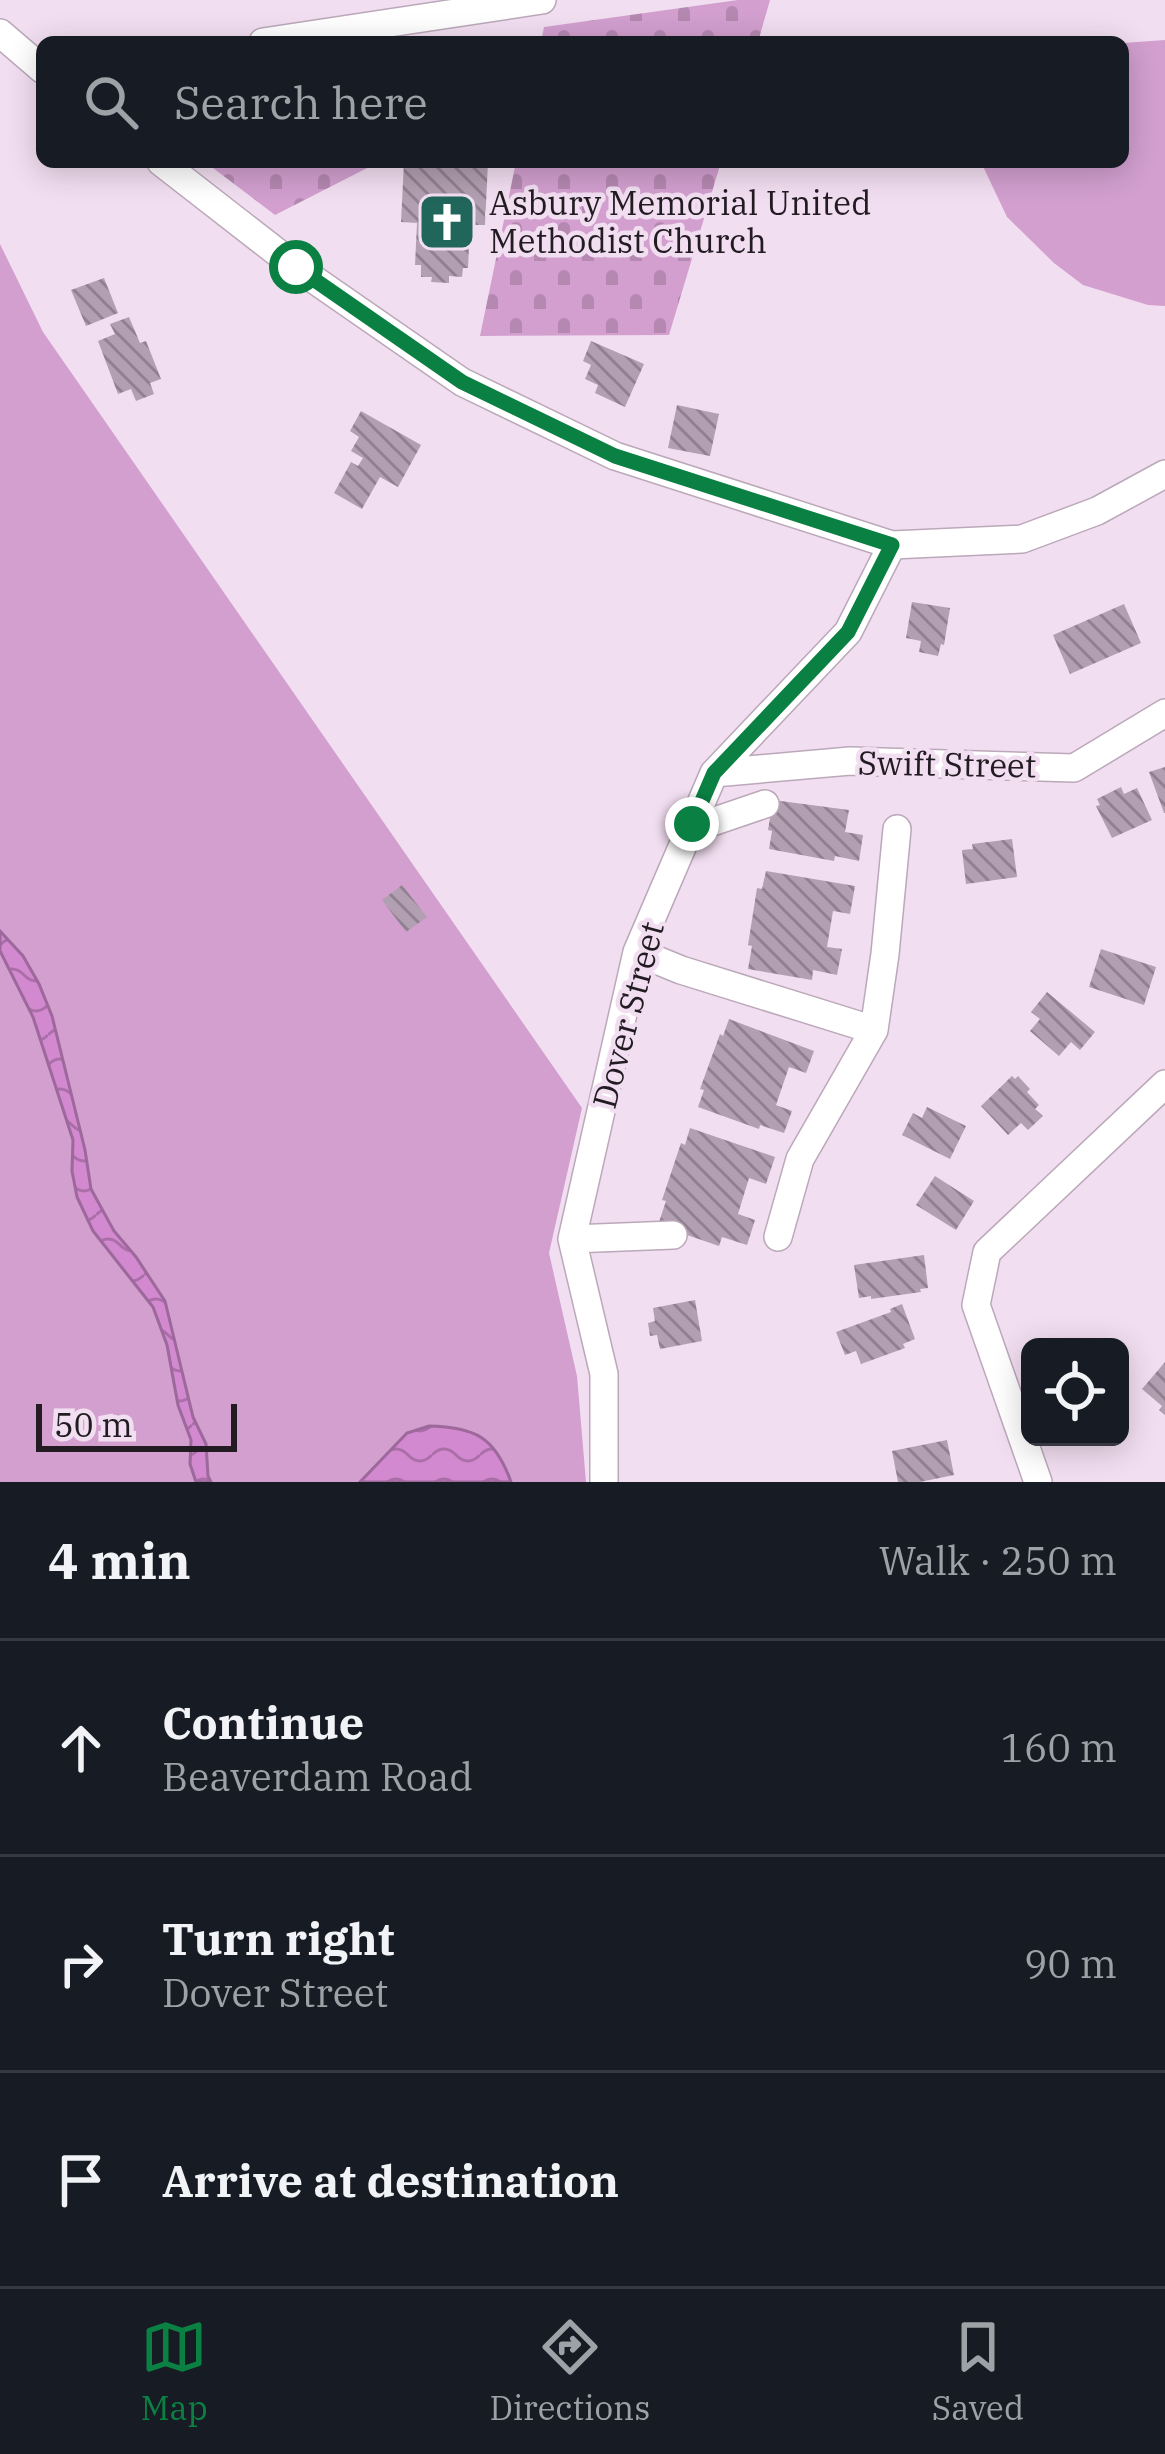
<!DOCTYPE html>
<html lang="en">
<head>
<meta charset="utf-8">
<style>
  body { margin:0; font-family:"IBM Plex Serif",serif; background:#242831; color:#f1f3f6 }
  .controls { position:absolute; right:36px; bottom:36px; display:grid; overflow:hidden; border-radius:18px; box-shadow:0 6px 30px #0003 }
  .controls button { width:108px; height:108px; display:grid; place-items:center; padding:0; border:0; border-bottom:3px solid #363941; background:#171b24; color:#f1f3f6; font:60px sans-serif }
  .scale { position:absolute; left:36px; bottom:30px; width:201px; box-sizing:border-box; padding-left:12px; border:6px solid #221b22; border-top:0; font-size:33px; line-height:42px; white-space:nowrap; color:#221b22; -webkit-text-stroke:9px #f2def1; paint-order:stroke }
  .stop { position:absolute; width:36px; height:36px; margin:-27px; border:9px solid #0b8043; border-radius:50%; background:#fff }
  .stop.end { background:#0b8043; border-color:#fff; box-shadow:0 3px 12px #0008 }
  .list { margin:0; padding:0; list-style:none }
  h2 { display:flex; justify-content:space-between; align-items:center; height:156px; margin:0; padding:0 48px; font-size:51px }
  h2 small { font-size:39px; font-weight:400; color:#9ea1a6 }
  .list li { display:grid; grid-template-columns:78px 1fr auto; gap:36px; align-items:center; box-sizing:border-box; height:216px; padding:0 48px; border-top:3px solid #363941 }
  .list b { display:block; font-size:45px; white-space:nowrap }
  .list p { margin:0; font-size:39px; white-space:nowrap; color:#9ea1a6 }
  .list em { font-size:39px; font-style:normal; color:#9ea1a6 }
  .icon { flex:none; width:66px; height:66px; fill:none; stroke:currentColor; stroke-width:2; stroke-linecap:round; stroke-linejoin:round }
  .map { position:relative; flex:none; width:1165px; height:1482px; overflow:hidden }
  .search { position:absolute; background:#171b24; box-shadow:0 6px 30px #0003; left:36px; right:36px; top:36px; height:132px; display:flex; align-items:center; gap:30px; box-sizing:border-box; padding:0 42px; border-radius:18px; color:#9ea1a6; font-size:45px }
  .sheet { height:804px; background:#171b24 }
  nav { display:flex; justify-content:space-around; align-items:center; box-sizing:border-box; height:168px; border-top:3px solid #363941; background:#171b24; font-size:33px; color:#9ea1a6 }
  nav a { display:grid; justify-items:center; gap:6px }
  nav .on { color:#0b8043 }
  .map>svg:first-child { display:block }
  .grass { fill:#d29fcf }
  .cemetery { fill:url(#cemetery-stones) }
  .water { fill:url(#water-waves); stroke:#9d689b; stroke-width:3 }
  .building { fill:url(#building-back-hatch) }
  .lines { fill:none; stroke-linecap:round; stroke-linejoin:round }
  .minor-casing { stroke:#bba8b9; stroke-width:30 }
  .minor { stroke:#fff; stroke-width:27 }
  .route { stroke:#0b8043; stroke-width:15 }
  .labels { text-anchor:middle; stroke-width:9; stroke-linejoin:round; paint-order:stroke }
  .poi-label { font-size:33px; fill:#221b22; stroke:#f2def1; text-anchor:start }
  .street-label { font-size:33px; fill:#221b22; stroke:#f2def1 }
</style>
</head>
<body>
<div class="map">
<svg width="1165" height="1482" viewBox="0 0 1165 1482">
  <defs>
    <pattern id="cemetery-stones" width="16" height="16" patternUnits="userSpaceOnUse" patternTransform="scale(3)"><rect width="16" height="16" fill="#d29fcf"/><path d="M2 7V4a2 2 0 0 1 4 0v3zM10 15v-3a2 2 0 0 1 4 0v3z" fill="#b488b1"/></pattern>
    <pattern id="water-waves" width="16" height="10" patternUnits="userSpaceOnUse" patternTransform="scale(3)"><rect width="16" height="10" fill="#d289cf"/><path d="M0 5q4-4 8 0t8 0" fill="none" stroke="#aa6fa8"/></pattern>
    <pattern id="building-back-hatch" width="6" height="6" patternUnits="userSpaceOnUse" patternTransform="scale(3)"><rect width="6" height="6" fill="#b29fb1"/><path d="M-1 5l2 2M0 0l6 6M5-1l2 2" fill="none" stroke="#908190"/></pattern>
  </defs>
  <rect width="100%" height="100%" fill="#f2def1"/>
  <!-- grass -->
  <path class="grass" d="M1165 40V306L1148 305 1083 285 1054 263 1007 217 981 162H1123V43Z
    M0 244 43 332 582 1108 549 1253 577 1376 586 1482H0Z"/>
  <!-- cemetery -->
  <path class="cemetery" d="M738 0H770L758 42H541L544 27Z
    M205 162H379L275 215Z
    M516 162H721L669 335 480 336Z"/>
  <!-- water -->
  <path class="water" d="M0 931 23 956 39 984 52 1016 85 1150 91 1189 114 1231 136 1257 165 1301 193 1417 206 1444 208 1476 211 1482H196L190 1464 191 1440 178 1405 167 1345 153 1307 93 1231 77 1197 72 1171 73 1140 33 1017 0 951Z
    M429 1426C475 1427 495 1437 511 1482H360L407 1433Z"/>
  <!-- building -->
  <path class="building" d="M404 162H488L485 225H470L468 268H463L462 277 449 276V283L431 282 432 277H421V265H415L417 223 401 222Z
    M104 278 118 313 86 326 71 290Z
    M129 317 140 343 146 341 161 379 150 383 154 394 136 401 131 389 118 394 98 341 115 334 110 324Z
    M591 341 644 364 625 407 595 393 598 385 585 379 591 365 583 361Z
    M677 405 719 414 710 456 668 448Z
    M361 411 421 445 398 487 380 477 362 509 334 493 351 462 358 466 363 458 351 451 359 437 350 431Z
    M912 602 950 608 944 645 941 644 938 656 919 652 921 641 906 638Z
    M1124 604 1141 643 1070 674 1053 635Z
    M1165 767V813H1164L1149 772Z
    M1121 787 1124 794 1137 788 1152 820 1112 838 1096 806 1100 805 1097 799Z
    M773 800 849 810 845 832 863 835 859 861 835 856 834 861 769 849 772 831 768 830Z
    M1012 839 1017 877 966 884 962 850 973 849 972 844Z
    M766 871 855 886 850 914 833 911 827 947 842 949 837 975 813 970 812 980 748 969 752 946 748 945 757 888 762 889Z
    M402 885 427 917 406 932 382 900Z
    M1101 949 1156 967 1144 1005 1089 987Z
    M1047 992 1095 1032 1080 1050 1071 1042 1059 1056 1030 1031 1040 1019 1031 1012Z
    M729 1019 814 1051 806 1073 789 1067 776 1105 792 1111 784 1133 760 1125 759 1129 698 1107 704 1090 700 1089 720 1034 723 1036Z
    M1012 1076 1015 1079 1018 1076 1030 1089 1027 1092 1039 1105 1035 1109 1043 1116 1028 1130 1021 1123 1008 1135 981 1106Z
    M927 1107 966 1126 950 1159 902 1135 913 1113 922 1118Z
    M690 1128 775 1157 766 1184 749 1178 738 1214 755 1220 747 1245 722 1237 719 1246 658 1225 666 1201 662 1200 681 1143 685 1145Z
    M935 1176 974 1201 956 1230 916 1205Z
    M924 1255 928 1288 920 1289 921 1292 871 1299V1296L859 1298 854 1265Z
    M695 1300 702 1341 660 1349 657 1335 650 1336 648 1323 655 1321 653 1308Z
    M902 1304 915 1339 903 1344 905 1348 861 1364 856 1351 845 1355 836 1332 891 1312 890 1309Z
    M1165 1362V1415L1159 1410 1162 1406 1142 1389Z
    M947 1440 954 1475 920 1482H898L892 1451Z"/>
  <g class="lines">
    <!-- minor casing -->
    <g class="minor-casing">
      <path id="minor" d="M0 33 42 69
        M263 42 542 0
        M161 162 296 267 462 382 615 456 892 545 1022 539 1097 511 1165 474
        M714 773 850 761 1074 768 1165 713
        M692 823 715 821 765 804
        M637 952 681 970 874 1030 800 1159 778 1237
        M874 1030 885 954 897 829
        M572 1239 673 1235
        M604 1482V1374L572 1239 637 952 714 773 848 632 892 545
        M1038 1482 976 1305 987 1252 1165 1084"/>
    </g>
    <!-- minor -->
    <use href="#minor" class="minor"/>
  </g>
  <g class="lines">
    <!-- route -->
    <path class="route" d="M296 267 462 382 615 456 892 545 848 632 714 773 692 824"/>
  </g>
  <!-- icons -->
  <defs>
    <g id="church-square" transform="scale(3)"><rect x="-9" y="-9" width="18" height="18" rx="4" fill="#21665a" stroke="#f2def1"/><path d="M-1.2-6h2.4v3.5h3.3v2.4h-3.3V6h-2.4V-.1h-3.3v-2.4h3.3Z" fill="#fff"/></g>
  </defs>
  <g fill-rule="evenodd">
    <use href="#church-square" x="447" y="222"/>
  </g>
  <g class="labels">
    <!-- poi labels -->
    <g class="poi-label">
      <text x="489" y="215">Asbury Memorial United<tspan x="489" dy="38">Methodist Church</tspan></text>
    </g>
    <!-- street labels -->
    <g class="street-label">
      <text transform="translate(947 764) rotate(1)" y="12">Swift Street</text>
      <text transform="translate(628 1015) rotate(-75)" y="12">Dover Street</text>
    </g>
  </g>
</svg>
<div class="controls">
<button><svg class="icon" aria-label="locate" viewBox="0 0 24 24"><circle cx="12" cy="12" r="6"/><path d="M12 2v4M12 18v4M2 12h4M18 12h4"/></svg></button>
</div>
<div class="scale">50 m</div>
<div class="stop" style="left:296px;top:267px"></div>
<div class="stop end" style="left:692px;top:824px"></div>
<div class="search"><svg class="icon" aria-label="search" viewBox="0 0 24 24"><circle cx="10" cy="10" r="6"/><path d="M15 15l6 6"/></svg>Search here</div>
</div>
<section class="sheet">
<h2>4 min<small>Walk · 250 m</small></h2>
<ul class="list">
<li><svg class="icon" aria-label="ahead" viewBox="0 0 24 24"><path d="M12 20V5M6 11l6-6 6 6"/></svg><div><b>Continue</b><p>Beaverdam Road</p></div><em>160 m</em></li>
<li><svg class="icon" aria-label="right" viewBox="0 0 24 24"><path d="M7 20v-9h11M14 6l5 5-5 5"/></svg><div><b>Turn right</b><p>Dover Street</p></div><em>90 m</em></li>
<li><svg class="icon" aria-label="arrive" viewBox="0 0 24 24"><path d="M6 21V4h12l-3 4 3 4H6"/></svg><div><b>Arrive at destination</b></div></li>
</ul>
</section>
<nav>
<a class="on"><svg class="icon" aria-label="map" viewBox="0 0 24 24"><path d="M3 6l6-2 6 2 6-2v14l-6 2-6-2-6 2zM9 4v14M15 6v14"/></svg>Map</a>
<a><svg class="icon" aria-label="directions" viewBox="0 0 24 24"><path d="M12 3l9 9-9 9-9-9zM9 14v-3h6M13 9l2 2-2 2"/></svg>Directions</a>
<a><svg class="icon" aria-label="saved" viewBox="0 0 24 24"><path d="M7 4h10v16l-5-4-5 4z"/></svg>Saved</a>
</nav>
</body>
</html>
